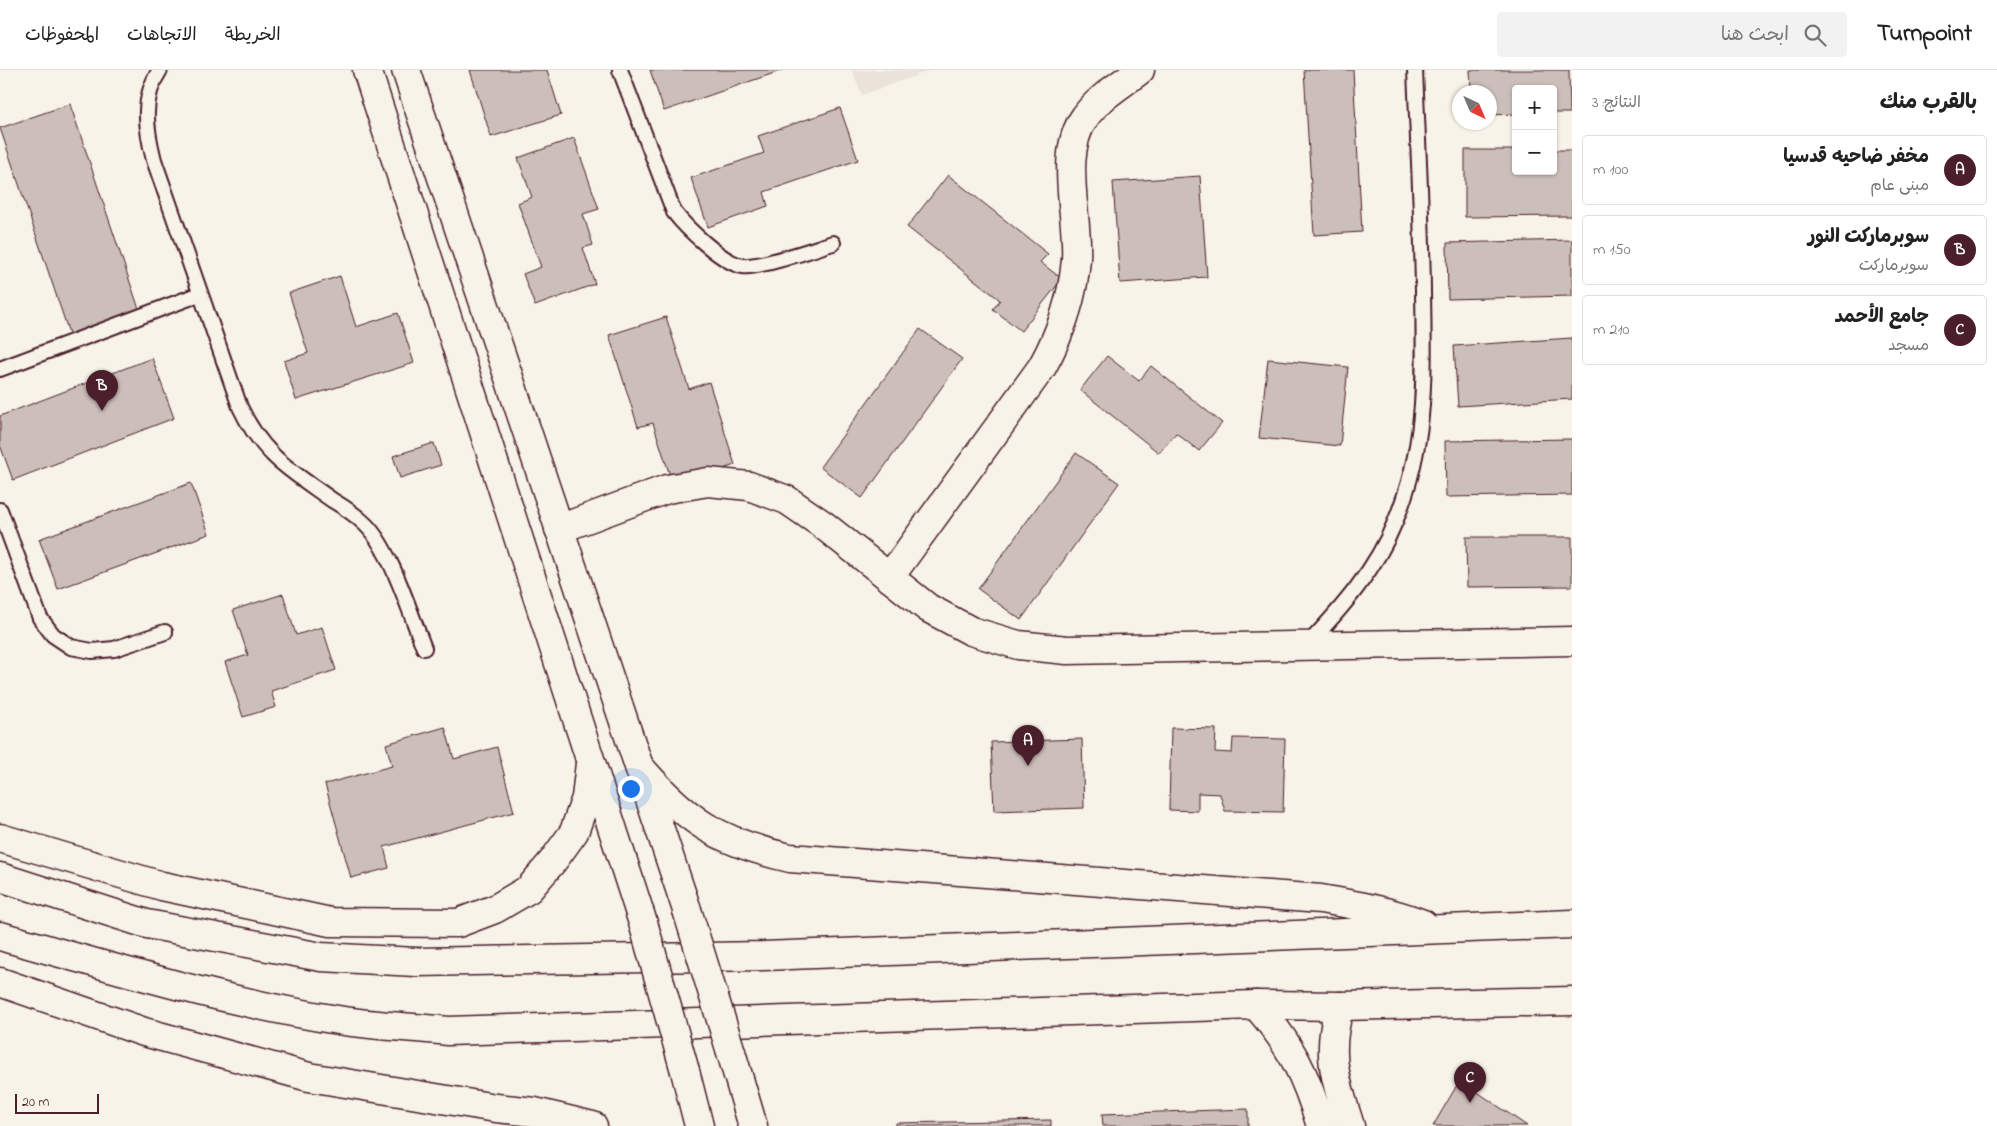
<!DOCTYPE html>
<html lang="ar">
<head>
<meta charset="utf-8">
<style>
  body { margin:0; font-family:"Indie Flower","Playpen Sans Arabic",sans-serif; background:#f2f2f2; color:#222; direction:rtl }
  .controls { position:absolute; right:15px; top:15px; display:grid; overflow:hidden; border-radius:5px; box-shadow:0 1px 4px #0004 }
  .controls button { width:45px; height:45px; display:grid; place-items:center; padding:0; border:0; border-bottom:1px solid #e0e0e0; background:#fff; color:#222; font:25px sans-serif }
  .compass { position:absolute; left:1452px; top:15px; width:45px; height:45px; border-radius:50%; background:#fff; box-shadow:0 1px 4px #0004; rotate:136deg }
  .scale { position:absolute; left:15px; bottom:12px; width:84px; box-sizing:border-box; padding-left:5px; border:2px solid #4a1f2b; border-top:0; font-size:14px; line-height:18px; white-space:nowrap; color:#4a1f2b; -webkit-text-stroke:4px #f7f3e8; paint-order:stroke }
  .you { position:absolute; left:630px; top:718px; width:18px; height:18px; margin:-12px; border:4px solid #fff; border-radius:50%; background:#1a73e8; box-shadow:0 0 0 8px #1a73e833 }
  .badge { display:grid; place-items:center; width:32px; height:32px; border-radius:50%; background:#4a1f2b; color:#fff; font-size:16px; font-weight:700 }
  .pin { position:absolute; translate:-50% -41px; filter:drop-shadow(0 1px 2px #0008) }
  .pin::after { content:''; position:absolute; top:26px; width:18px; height:15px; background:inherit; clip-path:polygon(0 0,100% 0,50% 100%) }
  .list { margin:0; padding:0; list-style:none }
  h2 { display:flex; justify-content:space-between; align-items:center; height:65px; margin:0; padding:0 20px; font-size:21px }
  h2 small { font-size:16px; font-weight:400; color:#767676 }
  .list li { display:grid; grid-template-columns:32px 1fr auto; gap:15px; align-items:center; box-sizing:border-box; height:70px; margin:0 10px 10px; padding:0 10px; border:1px solid #e0e0e0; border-radius:5px }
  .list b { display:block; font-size:19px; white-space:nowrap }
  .list p { margin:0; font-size:16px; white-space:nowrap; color:#767676 }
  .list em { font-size:16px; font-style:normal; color:#767676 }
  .icon { flex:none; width:28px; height:28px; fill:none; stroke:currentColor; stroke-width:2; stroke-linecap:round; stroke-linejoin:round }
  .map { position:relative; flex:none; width:1572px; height:1056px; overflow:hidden; direction:ltr }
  header { display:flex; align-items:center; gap:30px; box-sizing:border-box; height:70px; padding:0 25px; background:#fff; border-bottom:1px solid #e0e0e0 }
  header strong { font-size:24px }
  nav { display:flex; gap:28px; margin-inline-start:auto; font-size:18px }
  .search { width:350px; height:45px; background:#f2f2f2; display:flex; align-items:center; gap:12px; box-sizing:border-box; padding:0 18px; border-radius:5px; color:#767676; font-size:19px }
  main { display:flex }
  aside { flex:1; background:#fff }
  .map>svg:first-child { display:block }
  .built { fill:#eae3da }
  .building { fill:#ccbfb9; stroke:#4a1f2b }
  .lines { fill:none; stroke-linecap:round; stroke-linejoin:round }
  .lane-casing { stroke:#4a1f2b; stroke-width:18 }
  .street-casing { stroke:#4a1f2b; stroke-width:31 }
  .secondary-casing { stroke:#4a1f2b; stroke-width:31 }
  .primary-casing { stroke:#4a1f2b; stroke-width:31 }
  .lane { stroke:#f7f3e8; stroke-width:14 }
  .street { stroke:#f7f3e8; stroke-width:28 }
  .secondary { stroke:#f7f3e8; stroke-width:28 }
  .primary { stroke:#f7f3e8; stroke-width:28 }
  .secondary-bridge-casing { stroke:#4a1f2b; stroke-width:31; stroke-linecap:butt }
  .secondary-bridge { stroke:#f7f3e8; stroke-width:28 }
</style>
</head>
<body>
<header>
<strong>Turnpoint</strong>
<div class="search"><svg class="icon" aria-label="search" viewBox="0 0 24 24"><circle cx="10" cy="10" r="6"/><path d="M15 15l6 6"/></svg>ابحث هنا</div>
<nav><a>الخريطة</a><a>الاتجاهات</a><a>المحفوظات</a></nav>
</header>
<main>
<aside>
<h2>بالقرب منك<small>النتائج: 3</small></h2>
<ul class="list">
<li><span class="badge">A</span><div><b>مخفر ضاحيه قدسيا</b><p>مبنى عام</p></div><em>100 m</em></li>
<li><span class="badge">B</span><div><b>سوبرماركت النور</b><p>سوبرماركت</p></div><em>150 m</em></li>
<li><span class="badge">C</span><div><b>جامع الأحمد</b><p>مسجد</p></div><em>210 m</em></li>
</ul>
</aside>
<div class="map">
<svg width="1572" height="1056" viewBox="0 0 1572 1056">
  <rect width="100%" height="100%" fill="#f7f3e8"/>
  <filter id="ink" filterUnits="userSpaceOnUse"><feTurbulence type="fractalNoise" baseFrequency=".02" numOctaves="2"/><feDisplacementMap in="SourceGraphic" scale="10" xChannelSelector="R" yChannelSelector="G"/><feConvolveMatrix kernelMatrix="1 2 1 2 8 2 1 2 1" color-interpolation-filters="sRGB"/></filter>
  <g filter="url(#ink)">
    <!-- built -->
    <path class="built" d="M852 0H931L862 25Z"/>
    <!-- building -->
    <path class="building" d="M470 0H547L561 45 491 67Z
      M650 0H783L664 41Z
      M1304 0H1353L1362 162 1314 165Z
      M1470 0H1569L1570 43H1553V19H1516V44L1490 45V22H1471Z
      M70 34 141 245 71 269 0 58Z
      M840 38 858 90 764 122 768 136 708 157 691 108 764 83 758 66Z
      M574 68 599 139 583 144 593 175 583 178 595 214 535 236 523 204 541 197 518 133 532 127 518 88Z
      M1465 80H1516V101H1553V80H1572V146L1465 147Z
      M948 105 1048 184 1040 192 1062 209 1021 261 993 239 1000 230 907 157Z
      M1200 106 1207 207 1120 213 1113 112Z
      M1572 170V226L1448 229 1447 173Z
      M340 206 356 257 398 243 414 293 296 330 284 291 308 283 289 223Z
      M666 247 689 319 709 312 735 395 673 415 653 353 638 357 609 265Z
      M920 259 962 289 862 428 820 397Z
      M1572 268V329L1458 336 1454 276Z
      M1107 286 1139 311 1151 296 1222 353 1199 381 1176 363 1159 383 1080 320Z
      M152 288 174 348 13 410 0 375V346Z
      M1268 289 1348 297 1340 376 1259 368Z
      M1572 369V425L1446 427 1445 371Z
      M434 373 441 395 400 408 393 386Z
      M1076 383 1119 413 1021 550 978 519Z
      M191 413 209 464 58 519 39 469Z
      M1466 467H1572V516L1467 517Z
      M283 524 296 565 322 557 336 600 271 621 276 637 243 647 225 592 248 585 233 540Z
      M445 657 454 689 497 677 514 742 384 777 389 798 351 808 325 714 392 696 386 674Z
      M1171 658 1216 659 1215 682 1232 683 1233 668 1285 669 1283 742 1225 741 1220 724 1198 723V741L1169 740Z
      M1082 669 1084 738 994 741 991 672Z
      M1460 1010 1527 1056H1433Z
      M1248 1039V1056H1103L1102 1044Z
      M1051 1050V1056H896V1053Z"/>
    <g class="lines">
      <!-- lane casing -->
      <g class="lane-casing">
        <path id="lane" d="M160 0C141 28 146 59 154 90L240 337C263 386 290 400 332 430 344 437 356 445 366 455 391 480 410 543 424 578
          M620 0 674 142C686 158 724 194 743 196 761 198 813 179 833 173
          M0 299 200 224
          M0 440 40 548 53 565 71 577 92 581 114 579 165 562
          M1308 574C1342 538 1376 499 1395 452 1428 373 1424 303 1423 220 1422 147 1418 73 1415 0"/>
      </g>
      <!-- street casing -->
      <g class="street-casing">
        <path id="street" d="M559 459 667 419 708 412 749 416 787 430 822 454 928 538 971 561 1018 575 1067 580 1572 571
          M889 508 1042 297C1061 263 1073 229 1076 189 1079 146 1058 84 1085 47 1098 28 1122 14 1140 0
          M1256 935C1291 975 1306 1005 1321 1056
          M1340 936C1325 984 1336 1011 1350 1056"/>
      </g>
      <!-- secondary casing -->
      <g class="secondary-casing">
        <path id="secondary" d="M367 0 644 856
          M406 0 687 840
          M731 982 753 1056
          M685 1001 699 1056"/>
      </g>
      <!-- primary casing -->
      <g class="primary-casing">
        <path id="primary" d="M639 696C686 751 719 772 790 788L1321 829C1356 835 1390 841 1423 854
          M0 768 162 816 330 852 458 853 495 839 529 819 553 791 574 762 586 728 590 693
          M0 807 147 854 321 887 416 892 764 886 1572 854
          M0 866C111 897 224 932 338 950 374 956 411 957 448 961L1256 935 1340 936 1572 931
          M0 912 144 962 309 1007 496 1038 535 1042 593 1056"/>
      </g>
      <!-- lane -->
      <use href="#lane" class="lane"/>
      <!-- street -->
      <use href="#street" class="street"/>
      <!-- secondary -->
      <use href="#secondary" class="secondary"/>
      <!-- primary -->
      <use href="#primary" class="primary"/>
      <!-- secondary-bridge casing -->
      <g class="secondary-bridge-casing">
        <path id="secondary-bridge" d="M687 840 731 982
          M644 856 685 1001"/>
      </g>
      <!-- secondary-bridge -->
      <use href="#secondary-bridge" class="secondary-bridge"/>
    </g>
  </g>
</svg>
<div class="controls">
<button>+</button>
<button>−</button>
</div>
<svg class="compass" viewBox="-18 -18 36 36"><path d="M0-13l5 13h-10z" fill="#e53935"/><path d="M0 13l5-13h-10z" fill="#767676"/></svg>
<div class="scale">20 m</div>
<div class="you"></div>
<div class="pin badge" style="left:1028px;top:696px">A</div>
<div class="pin badge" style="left:102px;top:341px">B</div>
<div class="pin badge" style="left:1470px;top:1033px">C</div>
</div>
</main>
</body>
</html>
